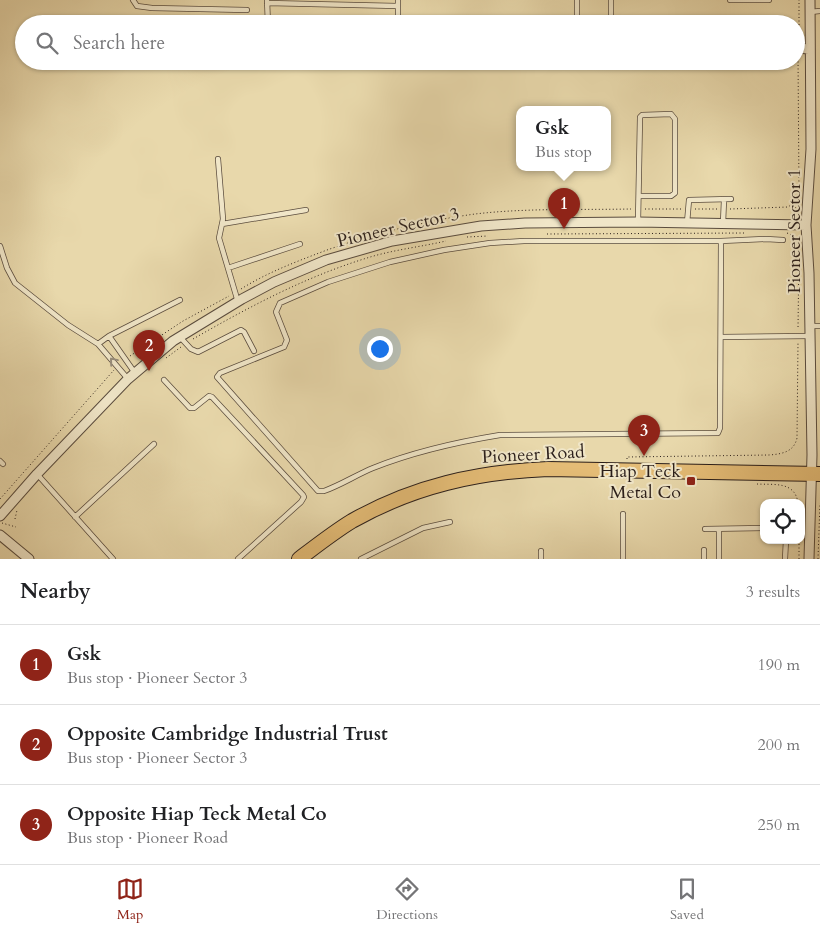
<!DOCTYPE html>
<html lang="en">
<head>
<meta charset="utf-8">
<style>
  body { margin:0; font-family:Cardo,serif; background:#f6f6f6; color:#202124 }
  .controls { position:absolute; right:15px; bottom:15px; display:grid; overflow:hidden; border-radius:10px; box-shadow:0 1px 4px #0004 }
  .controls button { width:45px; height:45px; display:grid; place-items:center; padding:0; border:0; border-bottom:1px solid #e0e0e0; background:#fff; color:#202124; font:25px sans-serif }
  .you { position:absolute; left:379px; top:348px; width:18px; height:18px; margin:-12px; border:4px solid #fff; border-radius:50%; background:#1a73e8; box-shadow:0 0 0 8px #1a73e833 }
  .badge { display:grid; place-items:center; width:32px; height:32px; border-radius:50%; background:#8f2418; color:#fff; font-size:16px; font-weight:700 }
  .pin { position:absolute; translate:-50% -41px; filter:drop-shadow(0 1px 2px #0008) }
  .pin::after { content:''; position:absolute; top:26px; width:18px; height:15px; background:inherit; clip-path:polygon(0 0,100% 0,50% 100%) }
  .popup { position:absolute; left:516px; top:106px; width:95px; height:65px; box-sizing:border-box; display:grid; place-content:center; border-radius:10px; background:#fff; filter:drop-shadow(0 1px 4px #0005); font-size:16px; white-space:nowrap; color:#757577 }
  .popup b { font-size:19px; color:#202124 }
  .popup::after { content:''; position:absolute; left:50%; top:100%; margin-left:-10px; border:10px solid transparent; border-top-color:#fff }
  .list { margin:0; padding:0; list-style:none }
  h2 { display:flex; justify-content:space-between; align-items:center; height:65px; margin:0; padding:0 20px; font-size:21px }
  h2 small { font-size:16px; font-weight:400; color:#757577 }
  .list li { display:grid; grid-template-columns:32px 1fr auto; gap:15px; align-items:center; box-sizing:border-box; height:80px; padding:0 20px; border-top:1px solid #e0e0e0 }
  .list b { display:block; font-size:19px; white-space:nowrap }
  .list p { margin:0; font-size:16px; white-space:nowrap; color:#757577 }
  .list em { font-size:16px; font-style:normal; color:#757577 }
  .icon { flex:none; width:28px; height:28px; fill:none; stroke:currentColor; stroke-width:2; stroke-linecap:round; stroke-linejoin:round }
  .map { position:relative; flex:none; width:820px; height:559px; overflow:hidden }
  .search { position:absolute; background:#fff; box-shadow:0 1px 4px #0004; left:15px; right:15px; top:15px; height:55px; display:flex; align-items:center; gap:12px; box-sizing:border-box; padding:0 18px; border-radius:28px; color:#757577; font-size:19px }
  .sheet { height:305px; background:#fff }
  nav { display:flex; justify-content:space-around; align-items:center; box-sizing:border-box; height:70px; border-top:1px solid #e0e0e0; background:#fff; font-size:14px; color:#757577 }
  nav a { display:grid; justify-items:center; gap:2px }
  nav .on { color:#8f2418 }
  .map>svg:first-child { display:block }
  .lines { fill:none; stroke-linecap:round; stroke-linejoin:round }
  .service-casing { stroke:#5a4c3e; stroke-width:6 }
  .minor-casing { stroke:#5a4c3e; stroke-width:11 }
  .primary-casing { stroke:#2a1e1a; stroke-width:16 }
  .path { stroke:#2a1e1a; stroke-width:1; stroke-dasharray:1 2.5; stroke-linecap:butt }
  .service { stroke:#f0e6c8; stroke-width:4.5 }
  .minor { stroke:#f0e6c8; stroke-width:9 }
  .primary { stroke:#e4bc76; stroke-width:14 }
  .oneway { stroke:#978c7a }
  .poi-dot { fill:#8f2418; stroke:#f0e6c8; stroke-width:2 }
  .labels { text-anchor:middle; stroke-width:4; stroke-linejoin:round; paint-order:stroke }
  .street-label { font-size:18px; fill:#2a1e1a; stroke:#f0e6c8 }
  .poi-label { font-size:18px; fill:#2a1e1a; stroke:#f0e6c8; text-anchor:end }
</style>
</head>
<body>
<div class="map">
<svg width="820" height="559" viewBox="0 0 820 559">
  <rect width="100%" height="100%" fill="#e8d8ab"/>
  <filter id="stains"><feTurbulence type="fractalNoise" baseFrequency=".004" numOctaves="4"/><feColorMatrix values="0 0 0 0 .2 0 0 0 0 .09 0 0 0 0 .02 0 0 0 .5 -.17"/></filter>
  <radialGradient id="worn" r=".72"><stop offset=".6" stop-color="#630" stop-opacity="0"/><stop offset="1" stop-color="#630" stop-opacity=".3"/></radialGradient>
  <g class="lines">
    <!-- service casing -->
    <g class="service-casing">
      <path id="service" d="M133 0 137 6 152 8 247 10
        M267 0 268 24
        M730 0H769
        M267 3 398 6
        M810 12 820 11
        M398 24V0
        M577 24V0
        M611 24V0
        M617 61 618 64 659 66
        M218 159 223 219 219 238 238 302
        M638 222 640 117 642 115 671 114 675 119V193L671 196H639
        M687 223 689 200 731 199
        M723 223 724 200
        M222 224 306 210
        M721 241 720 428 718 433 500 435C457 442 413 452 373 468 356 475 341 485 324 491H318L217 377 220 373 284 347 287 340 276 312 280 303 328 282 390 262 444 250 490 243 524 241H721L766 239 783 240
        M0 246 7 268 15 283 68 325 98 344 128 379
        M228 268 300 244
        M810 326H820
        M109 336 135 373
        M180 337 191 349 198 352 241 330 244 332 254 351
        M721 337 810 336
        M98 344 109 336 180 300
        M164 380 190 408H194L209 396 212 397 303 495 304 497 301 502 238 559
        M0 461 3 464
        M37 474 113 559
        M75 517 154 444
        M705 529 764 528
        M541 551V559
        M361 559 423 528 450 522
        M623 559V514
        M704 559V550
        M719 559V529
        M785 559 786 540"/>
    </g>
    <!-- minor casing -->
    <g class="minor-casing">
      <path id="minor" d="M796 48 809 49
        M0 516 37 474 128 379 173 341 242 299 274 282 326 260 392 241 481 226 525 223 638 222 806 225
        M0 535 29 559
        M809 559 812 455 809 273 806 225 811 149 810 0"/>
    </g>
    <!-- primary casing -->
    <g class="primary-casing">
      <path id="primary" d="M299 559C316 546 334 532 352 521 414 486 477 472 548 469L820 474"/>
    </g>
    <!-- path -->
    <path class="path" d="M799 39V0
      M794 204 798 214
      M645 209H681
      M695 209H719
      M730 209 788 207C794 203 796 199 799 192L798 56
      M787 233C795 236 797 241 799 249L798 329
      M547 234 745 233
      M467 237 488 236
      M241 289C268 272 298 261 327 250 376 233 424 221 475 214 526 208 579 210 631 209
      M193 339C249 307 305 277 367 258 392 250 420 247 446 241
      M130 356 183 321 229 296
      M166 358 181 347
      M627 459V457L769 455C782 454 794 452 797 438L798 343
      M757 484C774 485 795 481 798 503
      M0 499 114 370
      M15 519 17 510
      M2 523 16 527
      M799 559V540
      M818 559 820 503"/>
    <!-- service -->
    <use href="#service" class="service"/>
    <!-- minor -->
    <use href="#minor" class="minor"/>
    <!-- primary -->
    <use href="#primary" class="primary"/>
  </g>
  <!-- one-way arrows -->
  <defs><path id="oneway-chevron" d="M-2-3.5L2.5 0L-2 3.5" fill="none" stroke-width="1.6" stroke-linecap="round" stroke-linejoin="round" transform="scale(1.25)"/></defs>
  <use class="oneway" href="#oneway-chevron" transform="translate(113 361) rotate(-130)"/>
  <!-- markers -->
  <rect class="poi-dot" x="686" y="476" width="10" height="10" rx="2.5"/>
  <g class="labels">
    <!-- street labels -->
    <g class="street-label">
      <text transform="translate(398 227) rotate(-13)" y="6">Pioneer Sector 3</text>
      <text transform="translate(794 231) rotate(-90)" y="6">Pioneer Sector 1</text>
      <text transform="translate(533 454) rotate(-3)" y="6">Pioneer Road</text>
    </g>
    <!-- poi labels -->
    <g class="poi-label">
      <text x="681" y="477">Hiap Teck<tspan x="681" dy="21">Metal Co</tspan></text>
    </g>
  </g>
  <rect width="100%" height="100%" filter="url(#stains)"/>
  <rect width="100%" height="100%" fill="url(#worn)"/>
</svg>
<div class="controls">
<button><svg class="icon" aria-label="locate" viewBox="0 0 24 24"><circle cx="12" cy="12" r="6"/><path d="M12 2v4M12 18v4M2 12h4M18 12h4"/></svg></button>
</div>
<div class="you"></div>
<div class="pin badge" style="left:564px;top:229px">1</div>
<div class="popup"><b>Gsk</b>Bus stop</div>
<div class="pin badge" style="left:149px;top:371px">2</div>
<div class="pin badge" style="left:644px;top:456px">3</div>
<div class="search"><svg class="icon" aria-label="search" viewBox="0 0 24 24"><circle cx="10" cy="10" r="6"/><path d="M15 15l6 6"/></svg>Search here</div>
</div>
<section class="sheet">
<h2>Nearby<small>3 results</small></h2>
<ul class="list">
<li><span class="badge">1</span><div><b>Gsk</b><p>Bus stop · Pioneer Sector 3</p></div><em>190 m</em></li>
<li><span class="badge">2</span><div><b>Opposite Cambridge Industrial Trust</b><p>Bus stop · Pioneer Sector 3</p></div><em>200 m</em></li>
<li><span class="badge">3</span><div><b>Opposite Hiap Teck Metal Co</b><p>Bus stop · Pioneer Road</p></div><em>250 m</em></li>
</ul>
</section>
<nav>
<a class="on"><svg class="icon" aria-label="map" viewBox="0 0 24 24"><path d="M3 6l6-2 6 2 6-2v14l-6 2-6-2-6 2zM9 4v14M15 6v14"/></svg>Map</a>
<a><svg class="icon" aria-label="directions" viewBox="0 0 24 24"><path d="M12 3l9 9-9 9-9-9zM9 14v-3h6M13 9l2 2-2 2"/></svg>Directions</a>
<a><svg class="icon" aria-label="saved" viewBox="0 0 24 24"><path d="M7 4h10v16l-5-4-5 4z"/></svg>Saved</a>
</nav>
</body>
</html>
